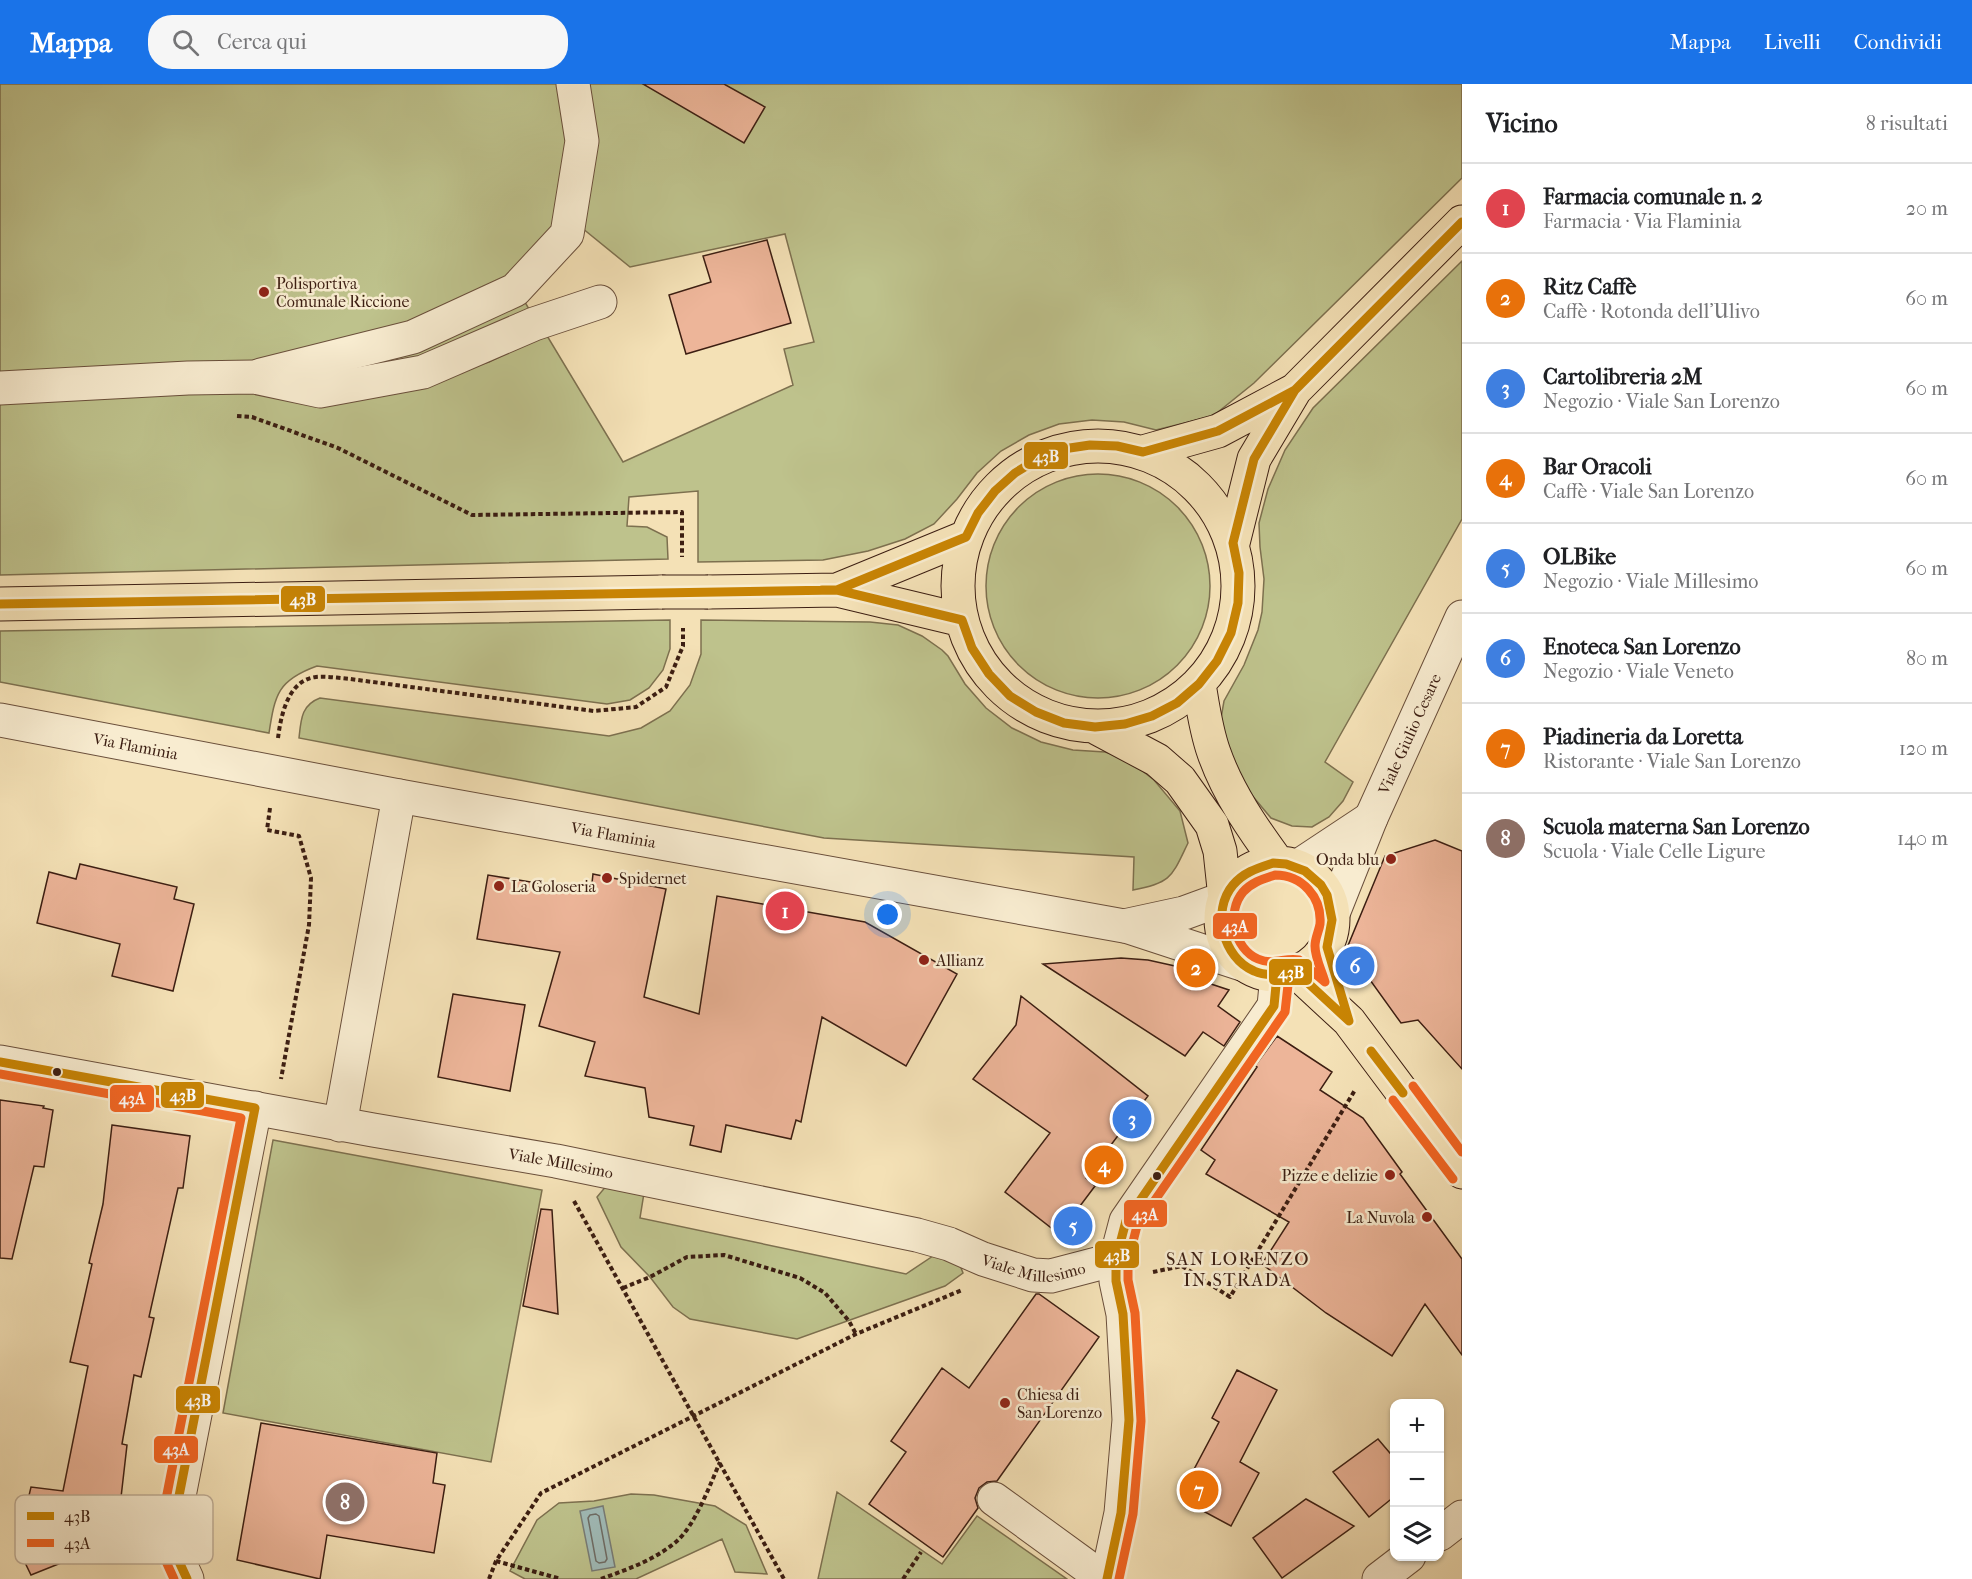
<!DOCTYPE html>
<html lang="it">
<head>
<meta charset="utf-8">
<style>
  body { margin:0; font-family:"IM FELL French Canon",serif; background:#f6f6f6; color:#202124 }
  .controls { position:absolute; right:18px; bottom:18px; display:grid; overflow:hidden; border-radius:12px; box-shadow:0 2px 4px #0004 }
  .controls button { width:54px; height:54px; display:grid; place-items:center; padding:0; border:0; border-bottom:2px solid #e0e0e0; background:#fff; color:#202124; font:30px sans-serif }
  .you { position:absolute; left:888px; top:831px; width:21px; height:21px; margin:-15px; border:4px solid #fff; border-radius:50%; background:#1a73e8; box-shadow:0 0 0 9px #1a73e833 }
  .badge { display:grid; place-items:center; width:39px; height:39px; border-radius:50%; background:#1a73e8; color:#fff; font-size:20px; font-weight:700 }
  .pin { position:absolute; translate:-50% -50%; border:3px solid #fff; box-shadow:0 2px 6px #0006 }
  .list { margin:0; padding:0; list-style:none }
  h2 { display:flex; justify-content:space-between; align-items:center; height:78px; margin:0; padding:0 24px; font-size:26px }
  h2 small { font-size:20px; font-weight:400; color:#757577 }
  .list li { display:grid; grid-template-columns:39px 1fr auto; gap:18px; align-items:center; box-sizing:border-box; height:90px; padding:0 24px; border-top:2px solid #e0e0e0 }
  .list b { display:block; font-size:22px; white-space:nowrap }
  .list p { margin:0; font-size:20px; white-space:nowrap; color:#757577 }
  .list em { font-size:20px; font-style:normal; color:#757577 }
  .icon { flex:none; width:33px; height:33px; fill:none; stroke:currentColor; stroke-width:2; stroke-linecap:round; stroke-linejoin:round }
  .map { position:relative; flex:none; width:1462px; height:1495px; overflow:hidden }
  header { display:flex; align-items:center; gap:36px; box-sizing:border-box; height:84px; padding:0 30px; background:#1a73e8; color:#fff }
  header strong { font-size:28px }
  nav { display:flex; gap:33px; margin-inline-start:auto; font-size:21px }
  .search { width:420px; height:54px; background:#f6f6f6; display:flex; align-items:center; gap:15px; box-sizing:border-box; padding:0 21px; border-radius:24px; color:#757577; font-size:22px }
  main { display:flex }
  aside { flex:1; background:#fff }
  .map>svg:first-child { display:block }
  .green { fill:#bec28c; stroke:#7d704f; stroke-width:1.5 }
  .water { fill:#a0bbb8; stroke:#787c76; stroke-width:1.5 }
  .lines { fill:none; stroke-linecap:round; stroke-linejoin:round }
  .shore { stroke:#6e6c65; stroke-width:1.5 }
  .building { fill:#edb599; stroke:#3c1e12; stroke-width:1.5 }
  .minor-casing { stroke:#6a4f3b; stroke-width:35 }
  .major-casing { stroke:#3c1e12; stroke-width:35 }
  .path { stroke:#3c1e12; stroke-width:4; stroke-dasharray:4.5 3; stroke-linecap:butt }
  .minor { stroke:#f8ecd0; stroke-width:33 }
  .major { stroke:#f4e1b6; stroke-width:33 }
  .major-bridge-casing { stroke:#3c1e12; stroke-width:35; stroke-linecap:butt }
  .major-bridge { stroke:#f4e1b6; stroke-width:33 }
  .bus-1-casing { stroke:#f8ecd0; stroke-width:14 }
  .bus-2-casing { stroke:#f8ecd0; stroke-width:14 }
  .bus-1 { stroke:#c88404; stroke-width:9 }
  .bus-2 { stroke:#f26522; stroke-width:9 }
  .poi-dot { fill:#8f2418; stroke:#f8ecd0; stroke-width:2 }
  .bus-dot { fill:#3c1e12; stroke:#f8ecd0; stroke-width:2 }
  .labels { text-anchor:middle; stroke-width:5; stroke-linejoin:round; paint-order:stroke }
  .poi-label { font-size:16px; fill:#3c1e12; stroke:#f8ecd0; text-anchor:start }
  .street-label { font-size:16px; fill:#3c1e12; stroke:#f8ecd0 }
  .neighbourhood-label { font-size:18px; letter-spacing:1.5px; fill:#3c1e12; stroke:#f8ecd0 }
  .key { fill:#f8ecd0; stroke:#c0ae97; stroke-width:1.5 }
  .key-label { font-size:16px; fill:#3c1e12 }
  .line-badge { stroke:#f8ecd0; stroke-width:2 }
  .badge-label { font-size:16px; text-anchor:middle; font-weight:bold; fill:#fff }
</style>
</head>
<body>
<header>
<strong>Mappa</strong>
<div class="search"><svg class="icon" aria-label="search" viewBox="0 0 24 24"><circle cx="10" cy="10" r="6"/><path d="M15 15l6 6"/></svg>Cerca qui</div>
<nav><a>Mappa</a><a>Livelli</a><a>Condividi</a></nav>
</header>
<main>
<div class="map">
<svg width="1462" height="1495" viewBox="0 0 1462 1495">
  <rect width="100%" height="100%" fill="#f4e1b6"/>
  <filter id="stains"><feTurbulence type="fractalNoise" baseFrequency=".00333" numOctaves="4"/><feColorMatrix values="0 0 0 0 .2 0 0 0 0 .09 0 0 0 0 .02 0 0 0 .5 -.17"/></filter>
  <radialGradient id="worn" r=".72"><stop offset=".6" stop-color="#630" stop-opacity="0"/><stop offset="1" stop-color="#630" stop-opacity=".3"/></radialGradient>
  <!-- green -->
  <path class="green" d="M0 0H1462V94L1254 299 1213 332 1156 346 1124 338 1092 336 1059 340 1029 351 1001 367 977 389 957 415 934 440 905 455 868 467 823 476 698 478V407L629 413 627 442 647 443 667 453 668 475 0 491V317L157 306 387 307 489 278 546 250 623 378 793 301 784 265 814 258 785 150 630 183 582 144 522 213 533 232 371 291 0 294Z
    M1462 177V435L1325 678 1353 698 1343 717 1329 733 1312 743 1292 742 1271 734 1245 703 1226 664 1221 634 1224 617 1244 581 1258 546 1262 528 1264 495 1260 463 1259 439 1268 405 1285 366 1313 324Z
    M986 502a112 112 0 1 1 224 0a112 112 0 1 1-224 0Z
    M670 536V565L663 586 649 604 630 616 607 620 317 582C278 596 275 610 269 649L0 598V547Z
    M701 536 870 538 898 541 922 552 942 566 948 572 965 600 986 624 1012 644 1041 658 1073 666 1105 668 1126 674 1154 696 1180 727 1188 759C1172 792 1172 799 1133 806L1134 773 824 754 299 654C301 636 301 621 320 614L609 652 641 644 670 627 690 601 701 570Z
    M273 1056 542 1106 491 1378 223 1329Z
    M607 1101 644 1109 640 1134 906 1190 936 1170 958 1176 963 1189 945 1202 797 1255 690 1235 673 1223 650 1193 621 1163 597 1113Z
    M837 1408 942 1480 977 1432 1067 1495H818Z
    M631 1410 654 1411 715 1422 746 1441 767 1490 735 1488 722 1455 636 1495H525L510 1487 537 1436 559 1419 594 1417Z"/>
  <!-- water -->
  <path class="water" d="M603 1422 615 1483 592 1487 580 1427Z"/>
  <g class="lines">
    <!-- shore -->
    <path class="shore" d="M596 1430 599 1432 607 1475 605 1478 599 1479 596 1477 588 1434 590 1431Z"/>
  </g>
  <!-- building -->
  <path class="building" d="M643 0H724L765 23 744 59Z
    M767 156 791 239 686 270 669 211 711 198 703 172Z
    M1435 756 1462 767V985L1418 936 1401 939 1347 864 1385 772Z
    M80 780 177 803 174 815 194 820 173 907 112 892 120 860 37 839 49 788 76 795Z
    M593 790 666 805 644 913 699 930 717 812 865 838 957 890 906 982 822 933 801 1038 796 1036 791 1055 726 1041 721 1068 690 1061 694 1042 649 1033 645 1004 585 992 595 958 539 942 560 868 477 855 488 791 591 808Z
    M1121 874 1148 876 1184 884 1210 893 1208 899 1229 906 1218 922 1240 938 1224 962 1203 948 1185 972 1043 880Z
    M453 910 525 921 510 1007 438 993Z
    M1021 912 1148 1012 1086 1094 1095 1102 1059 1150 1005 1108 1050 1049 973 995 1016 941Z
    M1277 952 1332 988 1320 1006 1363 1034 1402 1088 1400 1090 1462 1175V1271L1425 1220 1392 1272 1326 1229 1262 1180 1289 1138 1206 1090 1215 1076 1201 1066 1257 983 1255 982Z
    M0 1016 44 1022 43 1024 53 1026 44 1083 34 1082 12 1175 0 1174Z
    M112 1041 190 1052 183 1104H178L149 1233 154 1234 141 1293 134 1291 122 1360 127 1361 116 1457 31 1491 17 1462 31 1403 63 1407 88 1282 70 1278 92 1180 89 1179 103 1120Z
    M541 1125 552 1126 558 1230 523 1222Z
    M1036 1210H1039L1099 1253 997 1397 987 1398 979 1404 975 1414 978 1424 943 1473 869 1420 906 1368 891 1357 942 1284 969 1304Z
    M1237 1286 1277 1306 1240 1378 1259 1389 1231 1442 1190 1420 1202 1398 1191 1391 1219 1338 1212 1334Z
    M261 1339 437 1369 433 1399 445 1401 434 1469 327 1451 320 1495 237 1476Z
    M1378 1355 1395 1375V1412L1369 1433 1333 1388Z
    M1306 1415 1354 1442 1282 1494 1253 1454Z"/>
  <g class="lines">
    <!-- minor casing -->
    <g class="minor-casing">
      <g id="minor">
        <path d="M261 291 413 253 515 206 567 150 582 57 573 0"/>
        <path d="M0 304 188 294 254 293 320 307 423 288 534 240 600 218"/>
        <path id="s1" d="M0 636 399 712 1124 842 1184 829 1225 814"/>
        <path d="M1297 783 1371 734"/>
        <path id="s2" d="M1332 832 1371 734 1462 533"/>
        <path d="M1126 842 1245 881"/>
        <path id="s3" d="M0 978 373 1046 556 1077 917 1151 949 1160 983 1175 1033 1191 1051 1192 1116 1175"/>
        <path d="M340 1041 399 712"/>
        <path d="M994 1415 1104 1495"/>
        <path d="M1440 1450 1462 1433"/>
        <path d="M187 1495 170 1458 255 1024"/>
        <path d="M1107 1495 1121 1429 1129 1336 1123 1230 1116 1197V1175L1126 1137 1274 922 1277 891"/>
        <path d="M1379 1495 1409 1472"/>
      </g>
    </g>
    <!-- major casing -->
    <g class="major-casing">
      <path id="major" d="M958 502a140 140 0 1 1 280 0a140 140 0 1 1-280 0Z
        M1143 368 1218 347 1295 306
        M1233 459 1254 375 1295 306 1462 138
        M837 506 966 453
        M708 508 837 506 962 536
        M0 520 662 508
        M1199 600C1203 624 1206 647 1214 669 1228 709 1253 745 1278 779
        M1095 643 1157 676 1180 696 1212 741 1220 767 1225 814
        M1221 835a56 56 0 1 1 112 0a56 56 0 1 1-112 0Z
        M1295 887 1349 937 1462 1088"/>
    </g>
    <!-- path -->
    <path class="path" d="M237 332 252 333 338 364 472 431 682 428V473
      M278 654C281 631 288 596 316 593 326 592 339 594 350 595L594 627 636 623 666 603 683 562V544
      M270 724 267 746 299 752 311 794 309 841 281 995
      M574 1117 784 1495
      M1153 1188 1182 1182 1230 1213 1355 1006
      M623 1204 650 1193 687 1173 724 1171 800 1194 825 1209 849 1237 856 1250
      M496 1477 561 1495
      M489 1495 496 1477 541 1409 856 1250 962 1206
      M601 1495C628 1485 655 1476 677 1457 695 1441 710 1401 720 1378
      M903 1495 921 1468"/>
    <!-- minor -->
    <use href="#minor" class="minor"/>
    <!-- major -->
    <use href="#major" class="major"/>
    <!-- major-bridge casing -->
    <g class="major-bridge-casing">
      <path id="major-bridge" d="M662 508H708"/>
    </g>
    <!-- major-bridge -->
    <use href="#major-bridge" class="major-bridge"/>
    <!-- bus-1 casing -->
    <g class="bus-1-casing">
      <path id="bus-1" d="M822 506H837L966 453 978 429 995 407 1015 389 1038 375 1063 365 1090 361 1117 362 1143 368 1218 347 1295 306 1300 301
        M0 520 837 506 962 536 972 564 989 590 1010 612 1036 628 1064 639 1095 643 1125 640 1152 632 1177 619 1199 600 1217 577 1231 549 1238 519 1239 489 1233 459 1254 375 1295 306 1462 138
        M1273 779 1286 780 1305 787 1321 801 1327 811 1332 836 1327 863 1349 937 1295 887C1282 890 1267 893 1254 887 1223 874 1211 827 1233 801 1244 788 1258 784 1273 779Z
        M1371 967 1403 1009
        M1371 967 1403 1009
        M0 978 255 1024 170 1458 187 1495
        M1107 1495 1121 1429 1129 1336 1123 1230 1116 1197V1175L1126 1137 1274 922 1277 891"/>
    </g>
    <!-- bus-2 casing -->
    <g class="bus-2-casing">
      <path id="bus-2" d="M1275 791C1302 791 1322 813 1320 840 1319 847 1315 854 1315 862 1315 874 1322 887 1325 898L1299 876C1285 873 1274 882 1258 875 1234 865 1226 828 1243 808 1252 798 1263 795 1275 791Z
        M0 990 241 1034 158 1456 159 1462 174 1495
        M1413 1002 1462 1068
        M1393 1016 1453 1095
        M1119 1495 1133 1430 1141 1337 1135 1229 1128 1196V1177L1137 1142 1285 928 1289 892"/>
    </g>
    <!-- bus-1 -->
    <use href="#bus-1" class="bus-1"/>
    <!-- bus-2 -->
    <use href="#bus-2" class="bus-2"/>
  </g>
  <!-- markers -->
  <g class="poi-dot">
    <circle cx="264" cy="208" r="6"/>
    <circle cx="1391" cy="775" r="6"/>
    <circle cx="607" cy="794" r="6"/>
    <circle cx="499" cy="802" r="6"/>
    <circle cx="924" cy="876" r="6"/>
    <circle cx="1390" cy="1091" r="6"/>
    <circle cx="1427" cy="1133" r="6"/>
    <circle cx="1005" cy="1319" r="6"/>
  </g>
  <g class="bus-dot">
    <circle cx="57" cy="988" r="5"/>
    <circle cx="1157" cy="1092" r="5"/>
  </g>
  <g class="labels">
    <!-- poi labels -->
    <g class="poi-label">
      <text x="276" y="205">Polisportiva<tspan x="276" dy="18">Comunale Riccione</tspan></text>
      <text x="1379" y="781" text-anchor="end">Onda blu</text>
      <text x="619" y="800">Spidernet</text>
      <text x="511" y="808">La Goloseria</text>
      <text x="936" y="882">Allianz</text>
      <text x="1378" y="1097" text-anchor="end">Pizze e delizie</text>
      <text x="1415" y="1139" text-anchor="end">La Nuvola</text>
      <text x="1017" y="1316">Chiesa di<tspan x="1017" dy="18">San Lorenzo</tspan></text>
    </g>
    <!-- street labels -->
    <g class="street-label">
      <text dy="6" stroke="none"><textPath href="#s2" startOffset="198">Viale Giulio Cesare</textPath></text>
      <text dy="6" stroke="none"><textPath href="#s1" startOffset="138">Via Flaminia</textPath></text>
      <text dy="6" stroke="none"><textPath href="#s1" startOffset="624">Via Flaminia</textPath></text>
      <text dy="6" stroke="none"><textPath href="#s3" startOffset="570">Viale Millesimo</textPath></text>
      <text dy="6" stroke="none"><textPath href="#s3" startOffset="1056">Viale Millesimo</textPath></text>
    </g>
    <!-- neighbourhood labels -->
    <g class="neighbourhood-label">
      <text x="1238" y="1181">SAN LORENZO<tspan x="1238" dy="21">IN STRADA</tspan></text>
    </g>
  </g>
  <!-- legend -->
  <rect x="15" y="1411" width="198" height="69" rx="9" class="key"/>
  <rect x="27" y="1428" width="27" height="8" fill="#c88404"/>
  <rect x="27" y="1455" width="27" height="8" fill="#f26522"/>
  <g class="key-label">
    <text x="64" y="1438">43B</text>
    <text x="64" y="1465">43A</text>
  </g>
  <g class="line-badge">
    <rect x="1023" y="357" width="46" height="29" rx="6" fill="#c88404"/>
    <rect x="280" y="501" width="46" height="28" rx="6" fill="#c88404"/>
    <rect x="1212" y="828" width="46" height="28" rx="6" fill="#f26522"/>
    <rect x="1268" y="874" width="45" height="28" rx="6" fill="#c88404"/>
    <rect x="160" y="997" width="45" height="28" rx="6" fill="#c88404"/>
    <rect x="109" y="1000" width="46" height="29" rx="6" fill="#f26522"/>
    <rect x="1123" y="1115" width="45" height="29" rx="6" fill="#f26522"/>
    <rect x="1094" y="1156" width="46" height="29" rx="6" fill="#c88404"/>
    <rect x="175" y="1301" width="46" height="29" rx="6" fill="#c88404"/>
    <rect x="153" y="1351" width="46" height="29" rx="6" fill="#f26522"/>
  </g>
  <g class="badge-label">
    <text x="1046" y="378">43B</text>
    <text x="303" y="521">43B</text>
    <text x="1235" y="848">43A</text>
    <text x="1291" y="894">43B</text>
    <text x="183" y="1017">43B</text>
    <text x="132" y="1020">43A</text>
    <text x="1145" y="1136">43A</text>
    <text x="1117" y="1177">43B</text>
    <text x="198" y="1322">43B</text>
    <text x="176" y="1371">43A</text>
  </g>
  <rect width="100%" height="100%" filter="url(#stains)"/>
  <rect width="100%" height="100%" fill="url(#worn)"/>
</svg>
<div class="controls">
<button>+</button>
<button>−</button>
<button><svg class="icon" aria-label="layers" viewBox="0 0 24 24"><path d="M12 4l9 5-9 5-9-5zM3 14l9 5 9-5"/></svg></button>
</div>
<div class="you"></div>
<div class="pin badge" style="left:785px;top:827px;background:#e0444e">1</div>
<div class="pin badge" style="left:1196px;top:884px;background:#e8710a">2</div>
<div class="pin badge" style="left:1132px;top:1035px;background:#3f7fe0">3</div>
<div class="pin badge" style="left:1104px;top:1081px;background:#e8710a">4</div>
<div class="pin badge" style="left:1073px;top:1142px;background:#3f7fe0">5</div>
<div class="pin badge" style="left:1355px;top:882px;background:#3f7fe0">6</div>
<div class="pin badge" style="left:1199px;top:1406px;background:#e8710a">7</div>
<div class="pin badge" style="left:345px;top:1418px;background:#8d6e63">8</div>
</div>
<aside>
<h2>Vicino<small>8 risultati</small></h2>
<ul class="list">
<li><span class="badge" style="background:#e0444e">1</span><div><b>Farmacia comunale n. 2</b><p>Farmacia · Via Flaminia</p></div><em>20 m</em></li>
<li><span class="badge" style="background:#e8710a">2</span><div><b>Ritz Caffè</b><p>Caffè · Rotonda dell'Ulivo</p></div><em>60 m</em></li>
<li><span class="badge" style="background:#3f7fe0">3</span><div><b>Cartolibreria 2M</b><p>Negozio · Viale San Lorenzo</p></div><em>60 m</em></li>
<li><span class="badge" style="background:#e8710a">4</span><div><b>Bar Oracoli</b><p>Caffè · Viale San Lorenzo</p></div><em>60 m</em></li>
<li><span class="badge" style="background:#3f7fe0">5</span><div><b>OLBike</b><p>Negozio · Viale Millesimo</p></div><em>60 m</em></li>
<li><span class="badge" style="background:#3f7fe0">6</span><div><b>Enoteca San Lorenzo</b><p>Negozio · Viale Veneto</p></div><em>80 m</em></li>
<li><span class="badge" style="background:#e8710a">7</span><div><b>Piadineria da Loretta</b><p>Ristorante · Viale San Lorenzo</p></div><em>120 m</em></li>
<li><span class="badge" style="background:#8d6e63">8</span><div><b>Scuola materna San Lorenzo</b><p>Scuola · Viale Celle Ligure</p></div><em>140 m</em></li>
</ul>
</aside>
</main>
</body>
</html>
